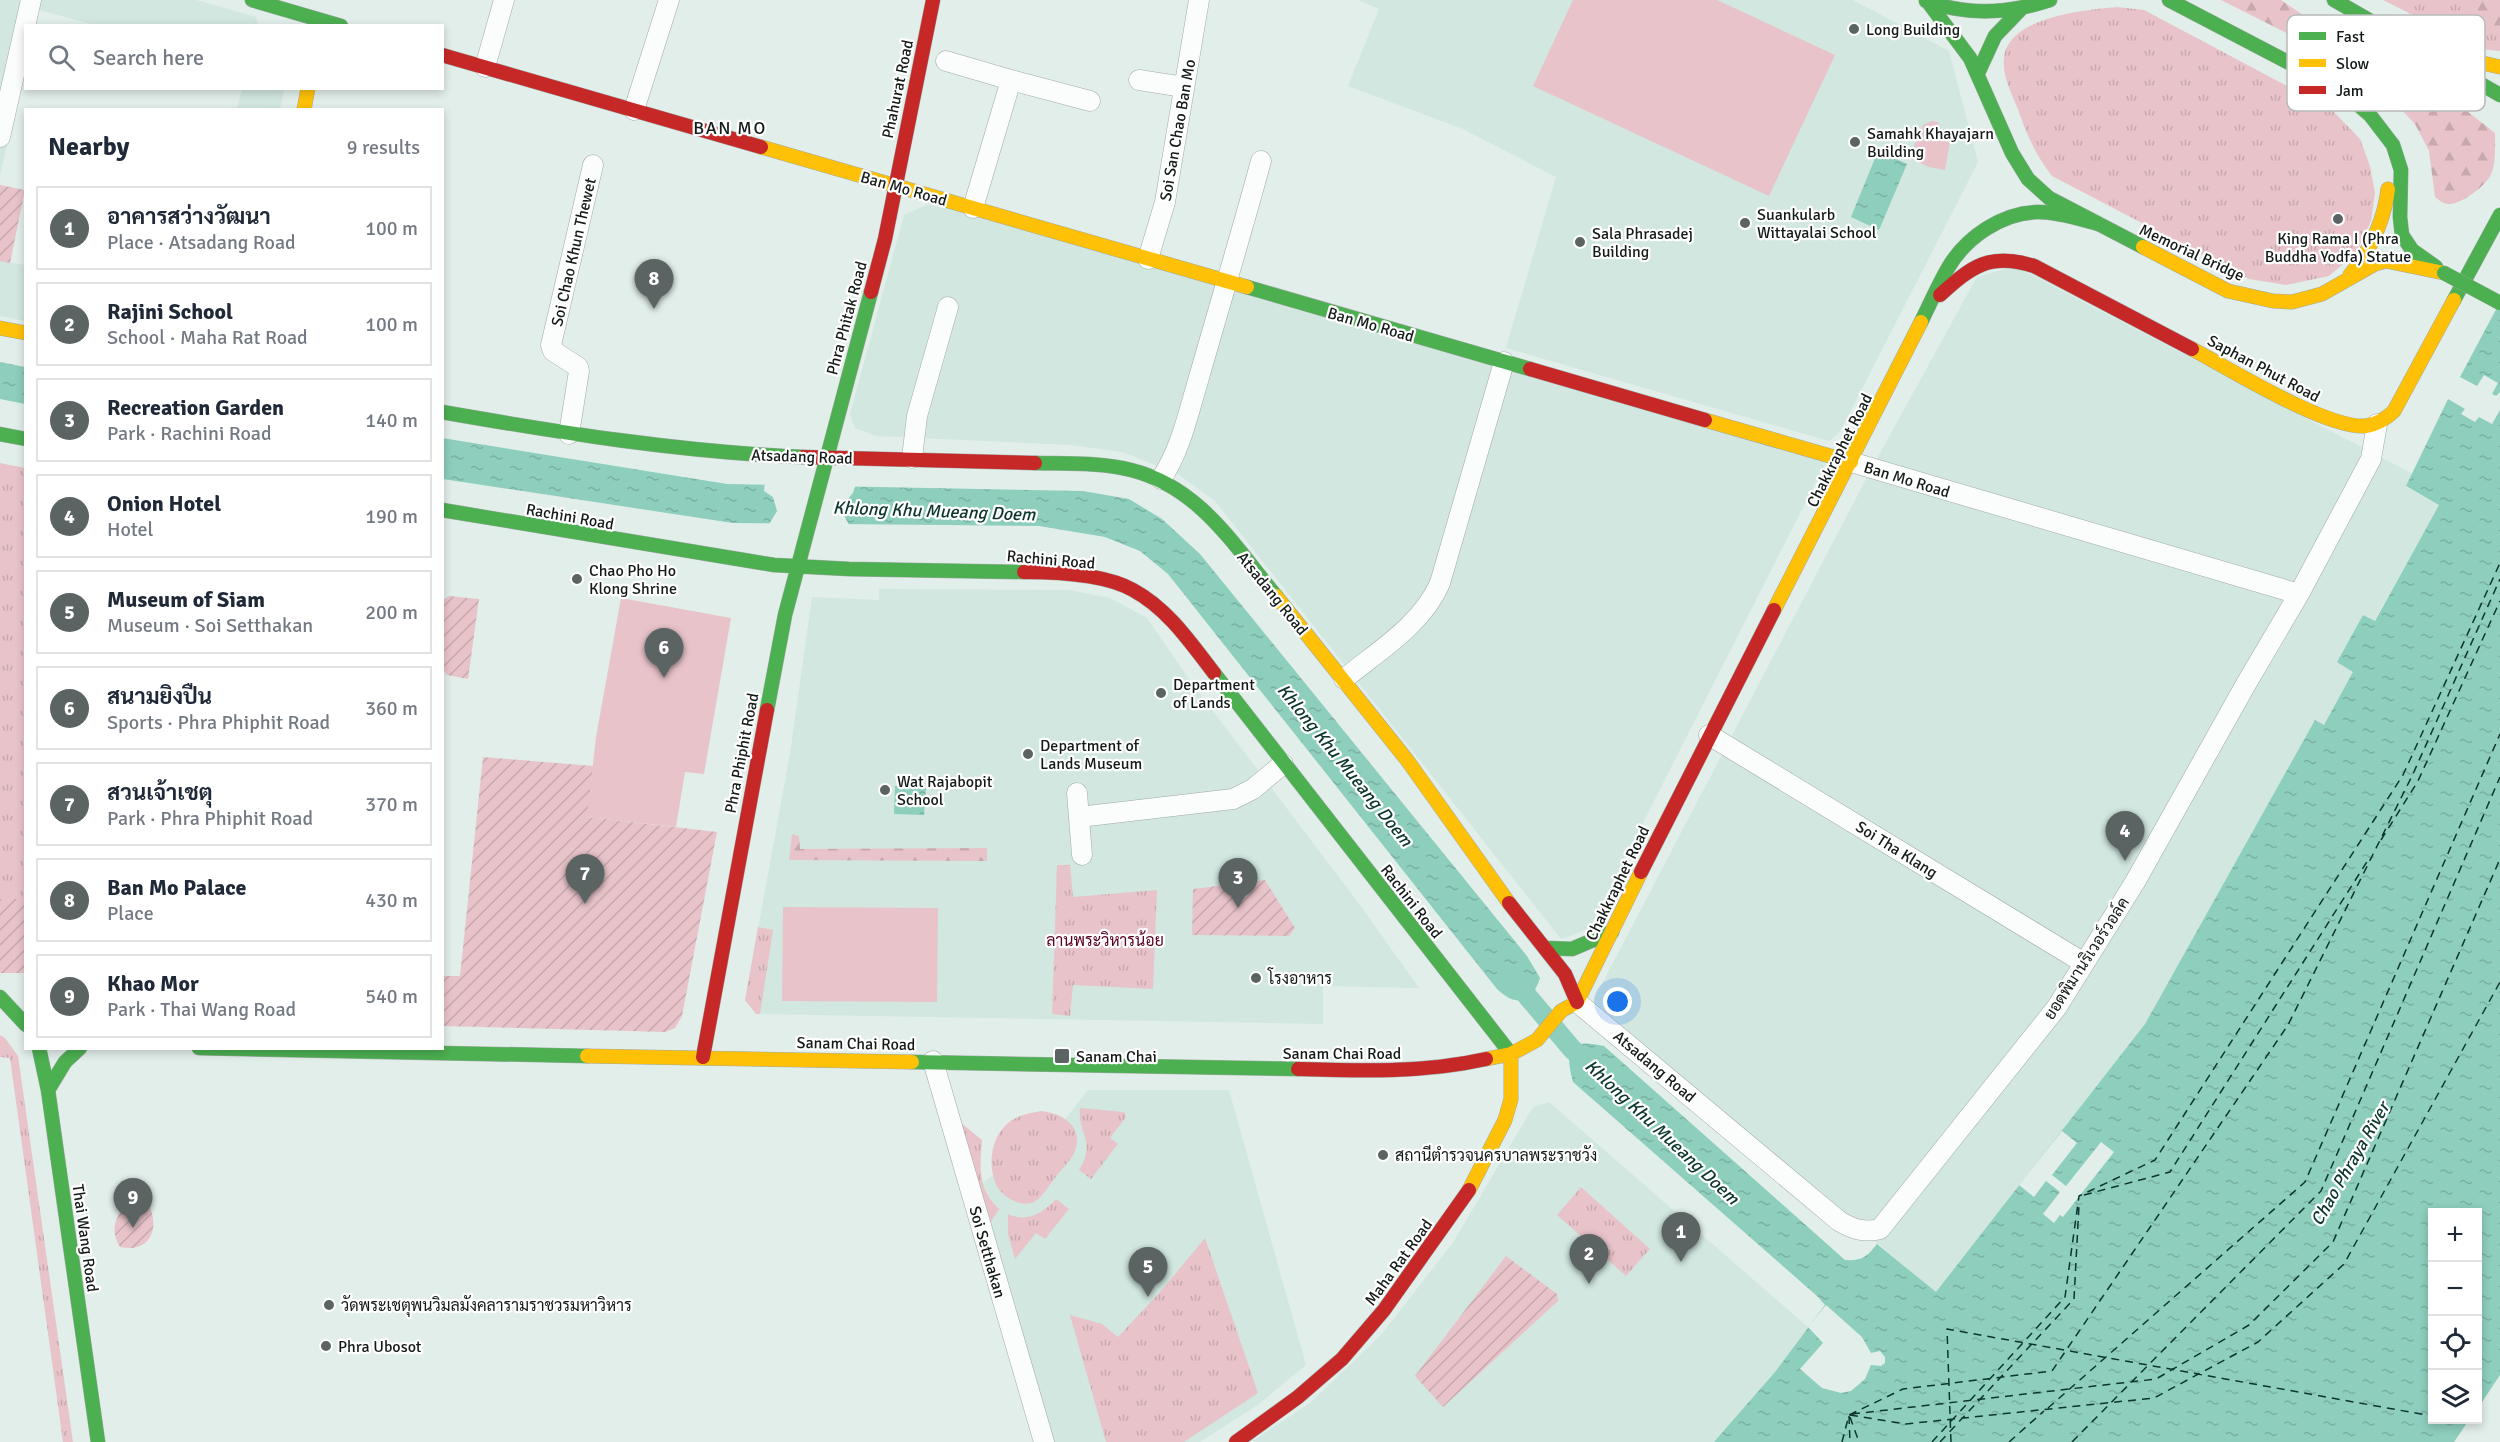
<!DOCTYPE html>
<html lang="en">
<head>
<meta charset="utf-8">
<style>
  body { margin:0; font-family:Signika,Sarabun,sans-serif; background:#f2f2f3; color:#1f2937 }
  .controls { position:absolute; right:18px; bottom:18px; display:grid; overflow:hidden; border-radius:0px; box-shadow:0 3px 9px #0003 }
  .controls button { width:54px; height:54px; display:grid; place-items:center; padding:0; border:0; border-bottom:2px solid #e0e1e3; background:#fff; color:#1f2937; font:30px sans-serif }
  .you { position:absolute; left:1618px; top:1002px; width:21px; height:21px; margin:-15px; border:4px solid #fff; border-radius:50%; background:#1a73e8; box-shadow:0 0 0 9px #1a73e833 }
  .badge { display:grid; place-items:center; width:39px; height:39px; border-radius:50%; background:#5b6462; color:#fff; font-size:20px; font-weight:700 }
  .pin { position:absolute; translate:-50% -50px; filter:drop-shadow(0 2px 3px #0008) }
  .pin::after { content:''; position:absolute; top:32px; width:21px; height:18px; background:inherit; clip-path:polygon(0 0,100% 0,50% 100%) }
  .list { margin:0; padding:0; list-style:none }
  h2 { display:flex; justify-content:space-between; align-items:center; height:78px; margin:0; padding:0 24px; font-size:26px }
  h2 small { font-size:20px; font-weight:400; color:#747a83 }
  .list li { display:grid; grid-template-columns:39px 1fr auto; gap:18px; align-items:center; box-sizing:border-box; height:84px; margin:0 12px 12px; padding:0 12px; border:2px solid #e0e1e3; border-radius:0px }
  .list b { display:block; font-size:22px; white-space:nowrap }
  .list p { margin:0; font-size:20px; white-space:nowrap; color:#747a83 }
  .list em { font-size:20px; font-style:normal; color:#747a83 }
  .icon { flex:none; width:33px; height:33px; fill:none; stroke:currentColor; stroke-width:2; stroke-linecap:round; stroke-linejoin:round }
  .map { position:relative; flex:none; width:2500px; height:1442px; overflow:hidden }
  .search { position:absolute; background:#fff; box-shadow:0 3px 9px #0003; left:24px; top:24px; width:420px; height:66px; display:flex; align-items:center; gap:15px; box-sizing:border-box; padding:0 21px; border-radius:0px; color:#747a83; font-size:22px }
  .panel { position:absolute; background:#fff; box-shadow:0 3px 9px #0003; left:24px; top:108px; width:420px; height:942px; border-radius:0px }
  .map>svg:first-child { display:block }
  .built { fill:#d1e7e0 }
  .grass { fill:url(#grass-tufts) }
  .forest { fill:url(#forest-firs) }
  .garden { fill:url(#garden-furrows) }
  .pitch { fill:#e8c4ca }
  .water { fill:url(#water-ripples) }
  .pier { fill:#e2eeea }
  .lines { fill:none; stroke-linecap:round; stroke-linejoin:round }
  .canal { stroke:#8dcebd; stroke-width:20 }
  .ferry { stroke:#0c362d; stroke-width:1.5; stroke-dasharray:8 6; stroke-linecap:butt }
  .street-casing { stroke:#a0a9a6; stroke-width:21 }
  .fast-casing { stroke:#a0a9a6; stroke-width:15 }
  .slow-casing { stroke:#a0a9a6; stroke-width:15 }
  .jam-casing { stroke:#a0a9a6; stroke-width:15 }
  .street { stroke:#fbfcfc; stroke-width:20 }
  .fast { stroke:#4caf50; stroke-width:14 }
  .slow { stroke:#ffc107; stroke-width:14 }
  .jam { stroke:#c62828; stroke-width:14 }
  .fast-bridge-casing { stroke:#a0a9a6; stroke-width:15; stroke-linecap:butt }
  .fast-bridge { stroke:#4caf50; stroke-width:14 }
  .poi-dot { fill:#5b6462; stroke:#fff; stroke-width:2 }
  .labels { text-anchor:middle; stroke-width:4.5; stroke-linejoin:round; paint-order:stroke }
  .poi-label { font-size:16px; fill:#131a18; stroke:#fff; text-anchor:start }
  .street-label { font-size:16px; fill:#131a18; stroke:#fff }
  .park-label { font-size:16px; fill:#5b0022; stroke:#fff }
  .neighbourhood-label { font-size:18px; letter-spacing:1.5px; fill:#131a18; stroke:#fff }
  .water-label { font-size:18px; font-style:italic; fill:#0c362d; stroke:#fff }
  .key { fill:#fff; stroke:#b8baba; stroke-width:1.5 }
  .key-label { font-size:16px; fill:#131a18 }
</style>
</head>
<body>
<div class="map">
<svg width="2500" height="1442" viewBox="0 0 2500 1442">
  <defs>
    <pattern id="grass-tufts" width="24" height="20" patternUnits="userSpaceOnUse" patternTransform="scale(1.5)"><rect width="24" height="20" fill="#e8c4ca"/><path d="M3 7l-1-3M5 7V3M7 7l1-3M15 17l-1-3M17 17v-4M19 17l1-3" fill="none" stroke="#c6a8ad"/></pattern>
    <pattern id="forest-firs" width="22" height="20" patternUnits="userSpaceOnUse" patternTransform="scale(1.5)"><rect width="22" height="20" fill="#e8c4ca"/><path d="M5 1l3.5 6h-7zM16 11l3.5 6h-7z" fill="#c6a8ad"/></pattern>
    <pattern id="garden-furrows" width="10" height="10" patternUnits="userSpaceOnUse" patternTransform="scale(1.5)"><rect width="10" height="10" fill="#e8c4ca"/><path d="M-1 1l2-2M0 10L10 0M9 11l2-2" fill="none" stroke="#c6a8ad"/></pattern>
    <pattern id="water-ripples" width="26" height="14" patternUnits="userSpaceOnUse" patternTransform="scale(1.5)"><rect width="26" height="14" fill="#8dcebd"/><path d="M2 4q2-2 4 0t4 0M15 11q2-2 4 0t4 0" fill="none" stroke="#79b0a2"/></pattern>
  </defs>
  <rect width="100%" height="100%" fill="#e2eeea"/>
  <!-- built -->
  <path class="built" d="M0 0H196L256 17 258 25 99 26 39 10 35 25 26 26 25 67 0 175Z
    M1358 0H1853L1949 51 1978 162 1840 432 1829 441 1506 348 1556 177 1463 129 1348 86 1379 9Z
    M242 89H284L280 109H237Z
    M931 203 1826 462 1589 929 1561 939 1215 501 1178 474 1122 452 1071 445 876 436 855 428 850 414 904 215Z
    M0 261 25 265V321L0 316Z
    M2015 266 2413 474 2406 487 2439 505 2374 621 2363 615 2337 662 2354 672 2324 725 2315 720 2145 1024 1936 1293 1593 1001 1875 462 1977 277Z
    M879 589 1069 590 1110 598 1147 618 1191 682 1360 905 1419 988 1323 986V1024L756 1014 745 1000 790 754 812 597 879 600Z
    M1088 1090H1229L1306 1365 1259 1404 1200 1442H1053L976 1188 996 1173 1021 1175Z
    M1549 1102 1808 1327 1775 1372 1733 1422 1714 1442H1251L1310 1403 1381 1335 1454 1241 1533 1107Z"/>
  <!-- grass -->
  <path class="grass" d="M2383 0H2500V51L2480 49Z
    M2117 7 2144 10 2332 110 2360 139 2370 166 2375 193 2371 221 2356 253 2329 276 2286 285 2249 279 2052 176C2034 153 2027 134 2017 107 2011 92 2002 75 2004 58 2008 17 2084 10 2117 7Z
    M0 463 25 468V899H0Z
    M1057 865H1070L1073 897 1157 890 1153 989 1073 985 1070 1016 1052 1014Z
    M758 927 773 930 760 1014H756L745 1000Z
    M0 1035 5 1038 18 1056 73 1442H63L10 1058 0 1057Z
    M1080 1108 1124 1112 1126 1117 1110 1138 1118 1144 1091 1179 1079 1170C1097 1141 1077 1133 1080 1108Z
    M1041 1111C1060 1113 1082 1124 1076 1148 1074 1158 1061 1169 1055 1178 1049 1185 1043 1197 1034 1202 1022 1208 1005 1198 998 1188 987 1169 990 1139 1007 1124 1015 1116 1029 1113 1041 1111Z
    M960 1122 982 1140C980 1167 977 1189 999 1209L987 1228Z
    M1581 1187 1650 1249 1626 1276 1557 1215Z
    M1056 1199 1069 1209 1045 1239 1036 1233 1015 1259 1008 1234V1214C1028 1223 1043 1213 1056 1199Z
    M1205 1238 1258 1393 1184 1442H1106L1070 1315 1102 1324 1118 1337 1161 1291Z"/>
  <!-- forest -->
  <path class="forest" d="M2221 0H2281L2306 17 2408 65 2495 133C2495 145 2496 160 2492 172 2488 185 2461 205 2448 204 2443 204 2439 200 2435 197L2429 151 2415 124 2394 102 2348 64Z
    M2450 0H2500V34C2491 33 2478 34 2472 26 2463 16 2465 7 2450 0Z
    M792 834 799 836 800 849 987 848V861L789 860Z"/>
  <!-- garden -->
  <path class="garden" d="M0 185 25 190 10 263 0 261Z
    M449 596 479 599 468 679 447 675 443 670V600Z
    M483 757 593 766 588 817 717 832 682 1016 675 1028 666 1032 443 1026 442 976H460Z
    M1265 880 1295 928 1289 936 1192 935 1193 889Z
    M0 899H25V973H0Z
    M130 1205H140L150 1208C160 1232 147 1253 120 1247 110 1232 114 1213 130 1205Z
    M1506 1256 1557 1294 1558 1301 1443 1407 1415 1376Z"/>
  <!-- pitch -->
  <path class="pitch" d="M1573 0H1717L1835 55 1769 196 1533 86Z
    M1932 121 1938 122 1944 136 1943 141 1950 142 1945 170 1929 167 1909 158 1923 125Z
    M621 598 731 618 704 774 685 772 676 827 587 817 596 737Z
    M783 907 938 908 937 1002 782 1001Z"/>
  <!-- water -->
  <path class="water" d="M1878 151 1907 164 1879 230 1851 217Z
    M2500 302V392L2496 396 2492 394 2498 383 2484 375 2477 386 2460 377Z
    M0 362 25 367V404L0 399Z
    M2448 399 2465 409 2461 414 2475 422 2479 417 2492 424 2500 410V1375L2478 1408V1212H2432V1420H2469L2454 1442H1714L1775 1372 1825 1305 1817 1296 1573 1082C1564 1049 1569 1038 1604 1046L1845 1260C1862 1261 1867 1257 1877 1244L1936 1292 2145 1024 2315 720 2324 725 2353 672 2337 662 2363 615 2375 621 2439 505 2406 486Z
    M442 438 727 484 1083 491 1129 499 1162 519 1200 554 1527 956 1540 978C1532 1003 1517 1008 1497 989L1168 574 1140 551 1105 537 1039 526 733 523 443 479Z
    M895 786 926 788 924 815 894 814Z"/>
  <!-- pier -->
  <path class="pier" d="M765 481 856 483 853 493 846 501 844 515 850 527 768 526 777 511 773 497 764 491Z
    M2062 1131 2077 1143 2052 1175 2066 1186 2101 1142 2114 1152 2063 1217 2060 1215 2054 1223 2043 1214 2060 1192 2046 1181 2034 1197 2019 1185Z
    M1826 1305 1862 1337 1871 1353 1880 1351 1885 1357V1363L1881 1366 1871 1365 1865 1379 1851 1391 1841 1393 1822 1388 1800 1369 1823 1343 1808 1327Z"/>
  <g class="lines">
    <!-- canal -->
    <path class="canal" d="M1513 979 1572 1049 1592 1067"/>
    <!-- ferry -->
    <path class="ferry" d="M2381 840 2418 781 2500 601
      M2084 1195 2170 1172 2370 857
      M2048 1408 2305 1182 2500 734
      M1852 1414 2156 1379 2249 1325 2333 1242 2500 859
      M1850 1415 1906 1424 2154 1398 2258 1342 2344 1264 2500 982
      M1849 1416 1850 1442
      M1850 1417 1859 1442
      M1842 1442 1849 1415 1903 1389 2052 1371 2288 1025 2413 774 2500 579
      M1932 1442 2065 1297 2079 1196 2155 1160 2403 775 2500 563
      M1940 1442 2074 1299 2079 1205
      M1951 1442 1947 1329 2432 1416
      M2009 1442 2044 1411
      M2072 1442 2321 1191 2500 777"/>
    <!-- street casing -->
    <g class="street-casing">
      <path id="street" d="M946 61 1011 80 973 208
        M485 67 504 0
        M1011 80 1090 101
        M1139 80 1184 87
        M634 110 669 0
        M0 137 31 0
        M1148 259 1165 202 1199 0
        M569 434 579 371 578 367 553 351 551 345 593 165
        M912 458 917 416 948 307
        M1851 462 2299 594
        M1161 479C1181 449 1188 414 1198 381 1219 307 1241 235 1261 161
        M1344 679C1378 651 1422 625 1440 583L1504 362
        M1709 735 2084 963
        M1077 793 1082 855
        M1079 817 1233 799 1253 789 1283 764
        M1577 1002 1839 1221C1852 1229 1864 1233 1880 1229L2057 1007 2135 882 2246 684 2299 594 2371 459 2377 424
        M933 1061 1044 1442"/>
    </g>
    <!-- fast casing -->
    <g class="fast-casing">
      <path id="fast" d="M252 0 341 26
        M2169 0 2341 90 2370 115 2393 145 2401 170 2400 217 2402 235 2412 250 2436 267
        M2334 0 2500 95
        M1926 1C1968 16 2008 14 2050 0
        M1928 2 1970 58 2012 153 2028 179 2049 198 2143 247
        M1978 73 1995 36 2022 8
        M1247 287 1530 369
        M2454 300 2500 215
        M1921 322C1930 304 1938 285 1948 268 1966 237 2003 212 2039 212 2059 212 2079 219 2098 224
        M442 412C562 433 681 452 803 457
        M0 434 26 439
        M1035 463C1066 464 1100 462 1131 470 1199 487 1233 544 1276 596
        M442 510 774 565 849 569 1024 572
        M1214 673 1511 1054
        M767 710 785 615 871 292
        M1545 948 1572 949 1612 932
        M0 997 26 1025
        M39 1048 48 1090 98 1442
        M199 1048 587 1056
        M912 1062 1298 1069
        M48 1090 65 1062 80 1048"/>
    </g>
    <!-- slow casing -->
    <g class="slow-casing">
      <path id="slow" d="M2428 51 2500 67
        M304 110 308 88
        M761 147 1247 287
        M2143 247 2228 291 2273 301 2292 302 2322 294 2375 264 2386 261 2444 273
        M2350 275C2371 249 2384 222 2388 189
        M0 328 26 333
        M2192 349C2230 369 2326 429 2366 426 2377 424 2386 419 2394 411L2454 300
        M1705 420 1851 462
        M1276 596 1407 760 1509 903
        M1774 610 1921 322
        M587 1056 912 1062
        M1486 1059 1511 1054 1537 1040 1561 1011 1577 1002 1641 872
        M1469 1190 1505 1120 1511 1099V1054"/>
    </g>
    <!-- jam casing -->
    <g class="jam-casing">
      <path id="jam" d="M442 55 761 147
        M871 292 885 239 933 0
        M1940 295C1972 266 1990 252 2034 266L2192 349
        M1530 369 1705 420
        M803 457 1035 463
        M1024 572C1055 572 1105 574 1133 590 1168 609 1190 642 1214 673
        M1641 872 1774 610
        M1509 903 1565 974 1577 1002
        M703 1057 767 710
        M1298 1069C1361 1071 1424 1073 1486 1059
        M1236 1442 1298 1397 1342 1359 1384 1310 1469 1190"/>
    </g>
    <!-- street -->
    <use href="#street" class="street"/>
    <!-- fast -->
    <use href="#fast" class="fast"/>
    <!-- slow -->
    <use href="#slow" class="slow"/>
    <!-- jam -->
    <use href="#jam" class="jam"/>
    <!-- fast-bridge casing -->
    <g class="fast-bridge-casing">
      <path id="fast-bridge" d="M2444 273 2500 303"/>
    </g>
    <!-- fast-bridge -->
    <use href="#fast-bridge" class="fast-bridge"/>
  </g>
  <!-- markers -->
  <g class="poi-dot">
    <circle cx="1854" cy="29" r="6"/>
    <circle cx="1855" cy="142" r="6"/>
    <circle cx="2338" cy="219" r="6"/>
    <circle cx="1745" cy="223" r="6"/>
    <circle cx="1580" cy="242" r="6"/>
    <circle cx="577" cy="579" r="6"/>
    <circle cx="1161" cy="693" r="6"/>
    <circle cx="1028" cy="754" r="6"/>
    <circle cx="885" cy="790" r="6"/>
    <circle cx="1256" cy="978" r="6"/>
    <rect x="1054" y="1048" width="16" height="16" rx="3"/>
    <circle cx="1383" cy="1155" r="6"/>
    <circle cx="329" cy="1305" r="6"/>
    <circle cx="326" cy="1346" r="6"/>
  </g>
  <g class="labels">
    <!-- poi labels -->
    <g class="poi-label">
      <text x="1866" y="35">Long Building</text>
      <text x="1867" y="139">Samahk Khayajarn<tspan x="1867" dy="18">Building</tspan></text>
      <text x="1757" y="220">Suankularb<tspan x="1757" dy="18">Wittayalai School</tspan></text>
      <text x="1592" y="239">Sala Phrasadej<tspan x="1592" dy="18">Building</tspan></text>
      <text x="2338" y="244" text-anchor="middle">King Rama I (Phra<tspan x="2338" dy="18">Buddha Yodfa) Statue</tspan></text>
      <text x="589" y="576">Chao Pho Ho<tspan x="589" dy="18">Klong Shrine</tspan></text>
      <text x="1173" y="690">Department<tspan x="1173" dy="18">of Lands</tspan></text>
      <text x="1040" y="751">Department of<tspan x="1040" dy="18">Lands Museum</tspan></text>
      <text x="897" y="787">Wat Rajabopit<tspan x="897" dy="18">School</tspan></text>
      <text x="1268" y="984">โรงอาหาร</text>
      <text x="1076" y="1062">Sanam Chai</text>
      <text x="1395" y="1161">สถานีตำรวจนครบาลพระราชวัง</text>
      <text x="341" y="1311">วัดพระเชตุพนวิมลมังคลารามราชวรมหาวิหาร</text>
      <text x="338" y="1352">Phra Ubosot</text>
    </g>
    <!-- street labels -->
    <g class="street-label">
      <text transform="translate(897 89) rotate(-78)" y="6">Phahurat Road</text>
      <text transform="translate(1177 130) rotate(-80)" y="6">Soi San Chao Ban Mo</text>
      <text transform="translate(904 188) rotate(16)" y="6">Ban Mo Road</text>
      <text transform="translate(573 252) rotate(-77)" y="6">Soi Chao Khun Thewet</text>
      <text transform="translate(2192 252) rotate(25)" y="6">Memorial Bridge</text>
      <text transform="translate(846 318) rotate(-75)" y="6">Phra Phitak Road</text>
      <text transform="translate(1371 324) rotate(16)" y="6">Ban Mo Road</text>
      <text transform="translate(2264 368) rotate(28)" y="6">Saphan Phut Road</text>
      <text transform="translate(1839 450) rotate(-63)" y="6">Chakkraphet Road</text>
      <text transform="translate(802 456) rotate(2)" y="6">Atsadang Road</text>
      <text transform="translate(1907 479) rotate(17)" y="6">Ban Mo Road</text>
      <text transform="translate(570 516) rotate(10)" y="6">Rachini Road</text>
      <text transform="translate(1051 559) rotate(5)" y="6">Rachini Road</text>
      <text transform="translate(1273 593) rotate(51)" y="6">Atsadang Road</text>
      <text transform="translate(741 753) rotate(-79)" y="6">Phra Phiphit Road</text>
      <text transform="translate(1897 849) rotate(32)" y="6">Soi Tha Klang</text>
      <text transform="translate(1617 883) rotate(-64)" y="6">Chakkraphet Road</text>
      <text transform="translate(1412 901) rotate(52)" y="6">Rachini Road</text>
      <text transform="translate(2086 958) rotate(-57)" y="6">ยอดพิมานริเวอร์วอล์ค</text>
      <text transform="translate(856 1043) rotate(1)" y="6">Sanam Chai Road</text>
      <text x="1342" y="1059">Sanam Chai Road</text>
      <text transform="translate(1655 1066) rotate(40)" y="6">Atsadang Road</text>
      <text transform="translate(86 1238) rotate(82)" y="6">Thai Wang Road</text>
      <text transform="translate(988 1252) rotate(74)" y="6">Soi Setthakan</text>
      <text transform="translate(1398 1262) rotate(-54)" y="6">Maha Rat Road</text>
    </g>
    <!-- park labels -->
    <g class="park-label">
      <text x="1105" y="946">ลานพระวิหารน้อย</text>
    </g>
    <!-- neighbourhood labels -->
    <g class="neighbourhood-label">
      <text x="730" y="134">BAN MO</text>
    </g>
    <!-- water labels -->
    <g class="water-label">
      <text transform="translate(934 511) rotate(2)" y="6">Khlong Khu Mueang Doem</text>
      <text transform="translate(1345 765) rotate(51)" y="6">Khlong Khu Mueang Doem</text>
      <text transform="translate(1662 1132) rotate(43)" y="6">Khlong Khu Mueang Doem</text>
      <text transform="translate(2350 1164) rotate(-60)" y="6">Chao Phraya River</text>
    </g>
  </g>
  <!-- legend -->
  <rect x="2287" y="15" width="198" height="96" rx="9" class="key"/>
  <rect x="2299" y="32" width="27" height="8" fill="#4caf50"/>
  <rect x="2299" y="59" width="27" height="8" fill="#ffc107"/>
  <rect x="2299" y="86" width="27" height="8" fill="#c62828"/>
  <g class="key-label">
    <text x="2336" y="42">Fast</text>
    <text x="2336" y="69">Slow</text>
    <text x="2336" y="96">Jam</text>
  </g>
</svg>
<div class="controls">
<button>+</button>
<button>−</button>
<button><svg class="icon" aria-label="locate" viewBox="0 0 24 24"><circle cx="12" cy="12" r="6"/><path d="M12 2v4M12 18v4M2 12h4M18 12h4"/></svg></button>
<button><svg class="icon" aria-label="layers" viewBox="0 0 24 24"><path d="M12 4l9 5-9 5-9-5zM3 14l9 5 9-5"/></svg></button>
</div>
<div class="you"></div>
<div class="pin badge" style="left:1681px;top:1262px">1</div>
<div class="pin badge" style="left:1589px;top:1284px">2</div>
<div class="pin badge" style="left:1238px;top:908px">3</div>
<div class="pin badge" style="left:2125px;top:861px">4</div>
<div class="pin badge" style="left:1148px;top:1297px">5</div>
<div class="pin badge" style="left:664px;top:678px">6</div>
<div class="pin badge" style="left:585px;top:904px">7</div>
<div class="pin badge" style="left:654px;top:309px">8</div>
<div class="pin badge" style="left:133px;top:1228px">9</div>
<div class="search"><svg class="icon" aria-label="search" viewBox="0 0 24 24"><circle cx="10" cy="10" r="6"/><path d="M15 15l6 6"/></svg>Search here</div>
<section class="panel">
<h2>Nearby<small>9 results</small></h2>
<ul class="list">
<li><span class="badge">1</span><div><b>อาคารสว่างวัฒนา</b><p>Place · Atsadang Road</p></div><em>100 m</em></li>
<li><span class="badge">2</span><div><b>Rajini School</b><p>School · Maha Rat Road</p></div><em>100 m</em></li>
<li><span class="badge">3</span><div><b>Recreation Garden</b><p>Park · Rachini Road</p></div><em>140 m</em></li>
<li><span class="badge">4</span><div><b>Onion Hotel</b><p>Hotel</p></div><em>190 m</em></li>
<li><span class="badge">5</span><div><b>Museum of Siam</b><p>Museum · Soi Setthakan</p></div><em>200 m</em></li>
<li><span class="badge">6</span><div><b>สนามยิงปืน</b><p>Sports · Phra Phiphit Road</p></div><em>360 m</em></li>
<li><span class="badge">7</span><div><b>สวนเจ้าเชตุ</b><p>Park · Phra Phiphit Road</p></div><em>370 m</em></li>
<li><span class="badge">8</span><div><b>Ban Mo Palace</b><p>Place</p></div><em>430 m</em></li>
<li><span class="badge">9</span><div><b>Khao Mor</b><p>Park · Thai Wang Road</p></div><em>540 m</em></li>
</ul>
</section>
</div>
</body>
</html>
